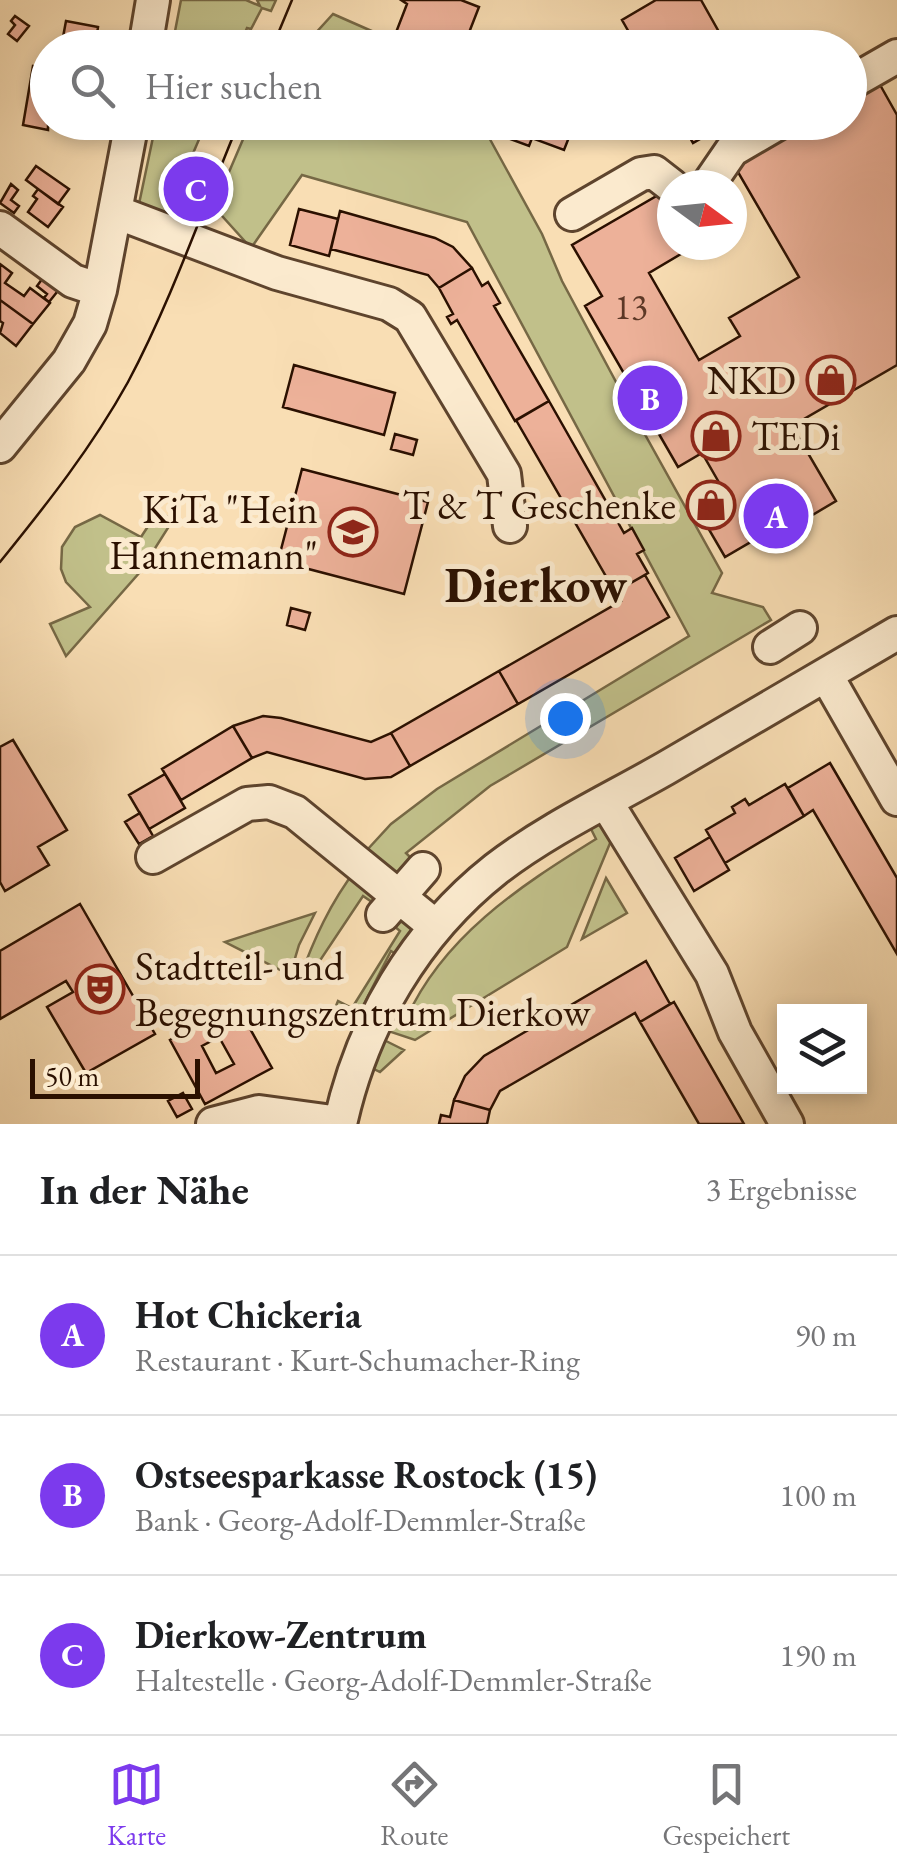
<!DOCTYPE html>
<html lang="de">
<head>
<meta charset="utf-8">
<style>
  body { margin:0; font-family:"EB Garamond",serif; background:#f2f2f2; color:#202124 }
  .controls { position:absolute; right:30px; bottom:30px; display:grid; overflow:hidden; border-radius:0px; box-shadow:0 5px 15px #0003 }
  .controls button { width:90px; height:90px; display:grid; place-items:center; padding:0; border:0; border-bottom:2px solid #e0e0e0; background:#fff; color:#202124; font:50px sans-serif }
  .compass { position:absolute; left:657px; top:170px; width:90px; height:90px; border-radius:50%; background:#fff; box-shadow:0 5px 15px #0003; rotate:105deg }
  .scale { position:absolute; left:30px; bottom:25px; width:170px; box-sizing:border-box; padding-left:10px; border:5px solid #2b1000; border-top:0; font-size:28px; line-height:35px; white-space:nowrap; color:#2b1000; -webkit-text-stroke:8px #fbeace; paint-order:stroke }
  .you { position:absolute; left:565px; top:718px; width:35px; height:35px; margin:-25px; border:8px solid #fff; border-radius:50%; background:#1a73e8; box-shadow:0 0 0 15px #1a73e833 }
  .badge { display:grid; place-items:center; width:65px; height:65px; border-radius:50%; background:#7c3aed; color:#fff; font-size:32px; font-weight:700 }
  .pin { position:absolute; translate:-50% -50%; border:5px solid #fff; box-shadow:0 2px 10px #0006 }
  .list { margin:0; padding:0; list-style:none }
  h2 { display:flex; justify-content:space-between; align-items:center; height:130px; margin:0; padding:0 40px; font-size:42px }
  h2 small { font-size:32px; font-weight:400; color:#757577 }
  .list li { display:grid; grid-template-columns:65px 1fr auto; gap:30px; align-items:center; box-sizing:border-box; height:160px; padding:0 40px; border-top:2px solid #e0e0e0 }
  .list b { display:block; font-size:38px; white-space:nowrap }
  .list p { margin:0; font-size:32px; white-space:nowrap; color:#757577 }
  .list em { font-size:32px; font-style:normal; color:#757577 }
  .icon { flex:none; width:55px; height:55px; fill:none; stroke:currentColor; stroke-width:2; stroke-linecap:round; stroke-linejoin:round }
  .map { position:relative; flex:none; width:897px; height:1124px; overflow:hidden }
  .search { position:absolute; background:#fff; box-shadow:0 5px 15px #0003; left:30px; right:30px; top:30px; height:110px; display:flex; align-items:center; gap:25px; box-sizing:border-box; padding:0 35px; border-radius:55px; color:#757577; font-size:38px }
  .sheet { height:610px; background:#fff }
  nav { display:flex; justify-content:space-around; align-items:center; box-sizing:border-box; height:140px; border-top:2px solid #e0e0e0; background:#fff; font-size:28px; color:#757577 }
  nav a { display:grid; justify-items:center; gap:5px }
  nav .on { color:#7c3aed }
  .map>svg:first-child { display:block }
  .green { fill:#c1c08a; stroke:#766845; stroke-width:2.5 }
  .building { fill:#edb199; stroke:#2b1000; stroke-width:2.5; fill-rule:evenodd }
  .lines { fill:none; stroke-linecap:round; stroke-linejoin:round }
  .minor-casing { stroke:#5e442d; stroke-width:38 }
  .minor { stroke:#fbeace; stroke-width:32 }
  .tram { stroke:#2b1000; stroke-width:2.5 }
  .labels { text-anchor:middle; stroke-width:10; stroke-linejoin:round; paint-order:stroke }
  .number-label { font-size:35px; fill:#5c3826 }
  .poi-label { font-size:40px; fill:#2b1000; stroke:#fbeace; text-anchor:end }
  .district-label { font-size:50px; font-weight:bold; fill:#2b1000; stroke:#fbeace }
</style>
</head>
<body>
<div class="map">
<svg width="897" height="1124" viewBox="0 0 897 1124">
  <rect width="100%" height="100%" fill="#f9deb4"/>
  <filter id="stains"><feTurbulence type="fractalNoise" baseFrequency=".002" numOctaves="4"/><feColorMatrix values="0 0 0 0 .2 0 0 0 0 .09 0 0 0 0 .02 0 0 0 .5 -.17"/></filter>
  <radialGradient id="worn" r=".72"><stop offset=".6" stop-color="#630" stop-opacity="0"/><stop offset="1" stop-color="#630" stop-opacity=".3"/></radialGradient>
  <!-- green -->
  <path class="green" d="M181 0H246L260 6 257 0H276L271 11 262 8 251 29 247 28 239 47H172Z
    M333 14 408 47H303Z
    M156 123H206L171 205 173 207 170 215 139 204Z
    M250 123H481L542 234 562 281 623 395 722 573 712 593 763 607 771 620 490 786 406 853 417 864 392 891 356 862 391 824 437 789 689 636 467 222 302 175 251 248 214 207Z
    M158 511 173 520 140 572 66 656 50 624 90 607 66 582 61 569 62 547 75 527 100 515 141 537Z
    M603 816 613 836 567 947 415 1040 382 1029 391 1018 404 1024C440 938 520 886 596 839L589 825Z
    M357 868 388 895 378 906 363 896 305 983 299 980C314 939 330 903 357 868Z
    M606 878 627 913 582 939Z
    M315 913 299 945 290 975 225 942Z
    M394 915 416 925 399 956 391 951 364 1004 369 1007 363 1020 336 1006 338 1001 352 1008 400 931 388 921Z
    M378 1037 404 1050 380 1072 372 1068Z"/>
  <!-- building -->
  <path class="building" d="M401 0H461L479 7 463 48H444L429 41 425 48 395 35 407 4Z
    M656 0H701L728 48H638L622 20Z
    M15 16 29 26 17 41 8 34 15 25 11 21Z
    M66 21 98 27 95 48H61Z
    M33 66 48 68V130L23 125Z
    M879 83 897 115V365L792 426 836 501 794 526 790 519 725 557 693 502 721 486 702 453 678 467 585 306 602 296 572 245 660 194 672 215V245H689L691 248 649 273 699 360 740 336 729 318 799 277 735 167 812 122H850V100Z
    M502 122H575L564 150 532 138 529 146 497 134Z
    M681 122H715L719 128 693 143Z
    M36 166 69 189 58 204 26 180Z
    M11 184 18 190 11 200 19 206 14 213 0 203Z
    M38 189 63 207 48 227 28 212 37 199 33 196Z
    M299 209 338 219 329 256 290 245Z
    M340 211 435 238 453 247 472 268 439 288 428 275 331 249Z
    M0 264 12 273 5 283 24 296 30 288 50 303 33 324 0 300Z
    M472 268 482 286 488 282 500 303 494 306 549 401 515 421 457 320 451 324 447 317 453 314 439 288Z
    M45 275 61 287 49 302 44 298 47 294 37 286Z
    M0 300 33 324 16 346 0 333 3 323 0 321Z
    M294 365 395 393 384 435 283 407Z
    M549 401 624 533 632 528 644 550 637 554 648 573 615 592 516 420Z
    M395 434 417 440 413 455 391 449Z
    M302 469 428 502 404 594 278 561Z
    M645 575 669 617 518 704 499 671 621 601 615 592Z
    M291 608 310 613 305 630 287 625Z
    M499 671 518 704 410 766 391 733Z
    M263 716 281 718 371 742 391 733 410 766 391 777 365 779 267 752 252 758 233 726Z
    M233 726 252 758 181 800 162 769Z
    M13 740 67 830 38 847 49 865 5 891 0 882V747Z
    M830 763 897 878V954L813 810 804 816 788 788Z
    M165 774 185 808 149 829 129 795Z
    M785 784 804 816 725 863 706 830 735 813 732 807 745 799 749 805Z
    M140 813 153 836 139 844 125 822Z
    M710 837 729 870 694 891 675 858Z
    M80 904 155 1034 86 1073 47 1007 73 992 66 981 0 1019V951Z
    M646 961 670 1004 640 1022 635 1013 500 1091 490 1110 454 1100 465 1076 484 1056Z
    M674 1002 744 1124H699L640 1022Z
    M239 1009 272 1068 205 1104 170 1040 203 1022 206 1027ZM219 1037 234 1064 216 1073 202 1046Z
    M183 1093 192 1109 177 1117 168 1101Z
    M454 1100 490 1110 487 1124H439L441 1115 450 1117Z"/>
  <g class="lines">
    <!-- minor casing -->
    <g class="minor-casing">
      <path id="minor" d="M145 48 153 0
        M850 83 897 56
        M708 185 732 150 780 122
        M116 212 277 273 389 304 410 317 504 474 510 526
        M572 214 641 174 654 172 672 186
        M0 228 73 281 100 290
        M0 446 69 361 90 324 100 290 132 122
        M770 647 800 628
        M826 675 897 799
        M606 802 712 974 735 1032 787 1124
        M153 857 247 804 269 802 295 812 435 926
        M383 915 423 869
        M213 1124 259 1112 340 1123
        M340 1124C362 1024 415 933 496 869 548 829 610 800 666 768 743 723 820 678 897 633"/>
    </g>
    <!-- minor -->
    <use href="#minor" class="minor"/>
    <!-- tram -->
    <path class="tram" d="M272 48 292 0
      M0 562C47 504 92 447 128 382 172 299 203 208 239 122"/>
  </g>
  <!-- icons -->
  <defs>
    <g id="shop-ring" transform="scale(2.5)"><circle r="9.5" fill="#fbeace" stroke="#8f2418" stroke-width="1.5"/><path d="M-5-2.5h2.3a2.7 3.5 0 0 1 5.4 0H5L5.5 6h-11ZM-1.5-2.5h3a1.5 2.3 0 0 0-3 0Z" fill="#8f2418"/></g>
    <g id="school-ring" transform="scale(2.5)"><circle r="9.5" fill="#fbeace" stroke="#8f2418" stroke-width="1.5"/><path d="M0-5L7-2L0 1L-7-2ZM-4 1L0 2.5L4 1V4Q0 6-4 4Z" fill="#8f2418"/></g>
    <g id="theatre-ring" transform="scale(2.5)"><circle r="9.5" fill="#fbeace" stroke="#8f2418" stroke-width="1.5"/><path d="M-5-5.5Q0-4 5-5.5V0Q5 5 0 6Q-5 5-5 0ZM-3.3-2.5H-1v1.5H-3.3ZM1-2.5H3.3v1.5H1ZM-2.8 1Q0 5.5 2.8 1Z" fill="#8f2418"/></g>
  </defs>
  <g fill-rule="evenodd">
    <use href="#shop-ring" x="831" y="380"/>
    <use href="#shop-ring" x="716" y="436"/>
    <use href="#shop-ring" x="711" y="505"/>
    <use href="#school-ring" x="353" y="532"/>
    <use href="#theatre-ring" x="100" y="989"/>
  </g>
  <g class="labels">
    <!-- number labels -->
    <g class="number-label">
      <text x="631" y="319">13</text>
    </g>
    <!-- poi labels -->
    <g class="poi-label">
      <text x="796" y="394">NKD</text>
      <text x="751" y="450" text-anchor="start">TEDi</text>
      <text x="676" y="519">T &amp; T Geschenke</text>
      <text x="318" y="523">KiTa "Hein<tspan x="318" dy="46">Hannemann"</tspan></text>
      <text x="135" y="980" text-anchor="start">Stadtteil- und<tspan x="135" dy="46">Begegnungszentrum Dierkow</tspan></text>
    </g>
    <!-- district labels -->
    <g class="district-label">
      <text x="536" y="602">Dierkow</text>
    </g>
  </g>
  <rect width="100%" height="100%" filter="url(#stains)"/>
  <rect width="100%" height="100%" fill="url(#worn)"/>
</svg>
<div class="controls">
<button><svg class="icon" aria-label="layers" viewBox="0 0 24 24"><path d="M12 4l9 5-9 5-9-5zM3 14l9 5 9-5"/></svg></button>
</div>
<svg class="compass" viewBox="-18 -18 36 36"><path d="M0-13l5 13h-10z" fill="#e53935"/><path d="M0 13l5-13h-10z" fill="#757577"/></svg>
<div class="scale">50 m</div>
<div class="you"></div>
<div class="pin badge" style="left:776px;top:516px">A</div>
<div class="pin badge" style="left:650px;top:398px">B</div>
<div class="pin badge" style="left:196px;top:189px">C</div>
<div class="search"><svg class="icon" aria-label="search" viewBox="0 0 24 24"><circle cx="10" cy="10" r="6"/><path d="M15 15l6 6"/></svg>Hier suchen</div>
</div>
<section class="sheet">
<h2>In der Nähe<small>3 Ergebnisse</small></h2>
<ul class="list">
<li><span class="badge">A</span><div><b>Hot Chickeria</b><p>Restaurant · Kurt-Schumacher-Ring</p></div><em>90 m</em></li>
<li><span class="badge">B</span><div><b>Ostseesparkasse Rostock (15)</b><p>Bank · Georg-Adolf-Demmler-Straße</p></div><em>100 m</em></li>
<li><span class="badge">C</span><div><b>Dierkow-Zentrum</b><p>Haltestelle · Georg-Adolf-Demmler-Straße</p></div><em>190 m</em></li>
</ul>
</section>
<nav>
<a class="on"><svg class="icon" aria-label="map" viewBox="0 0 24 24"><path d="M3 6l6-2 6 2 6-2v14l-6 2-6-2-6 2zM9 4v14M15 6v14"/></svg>Karte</a>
<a><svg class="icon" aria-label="directions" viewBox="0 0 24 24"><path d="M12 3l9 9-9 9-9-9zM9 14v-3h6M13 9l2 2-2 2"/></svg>Route</a>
<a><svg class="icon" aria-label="saved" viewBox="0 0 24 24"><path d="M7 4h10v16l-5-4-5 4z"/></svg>Gespeichert</a>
</nav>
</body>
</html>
